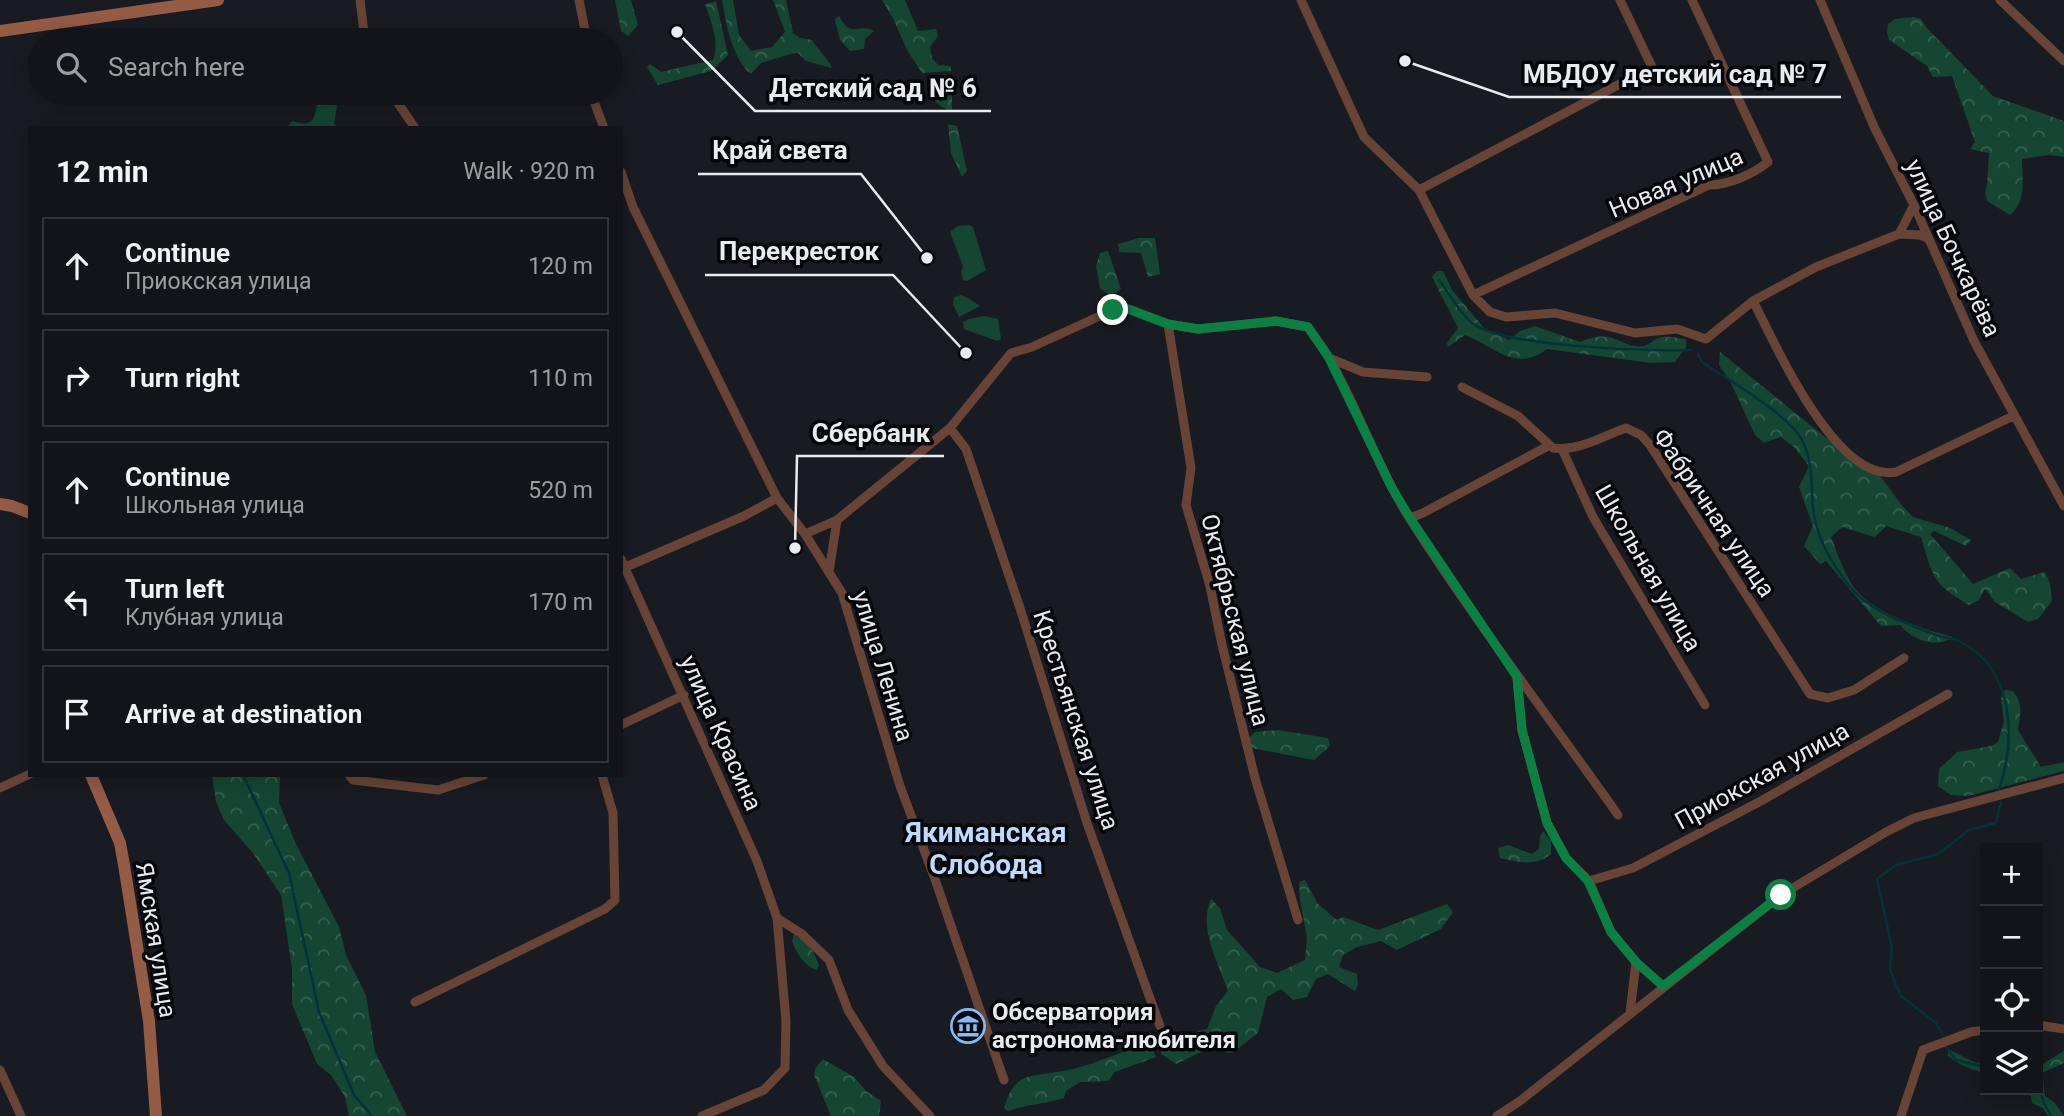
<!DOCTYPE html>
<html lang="en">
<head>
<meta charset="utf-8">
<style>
  body { margin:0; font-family:Roboto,sans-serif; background:#1c1d23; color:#f1f3f6 }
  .controls { position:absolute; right:21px; bottom:21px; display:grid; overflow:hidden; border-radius:0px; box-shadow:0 4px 18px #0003 }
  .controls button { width:63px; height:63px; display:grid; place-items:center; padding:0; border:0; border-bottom:2px solid #323339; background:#13141a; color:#f1f3f6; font:35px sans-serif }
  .stop { position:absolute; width:21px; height:21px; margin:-16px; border:5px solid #0b8043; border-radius:50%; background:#fff }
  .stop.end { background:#0b8043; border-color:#fff; box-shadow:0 2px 7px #0008 }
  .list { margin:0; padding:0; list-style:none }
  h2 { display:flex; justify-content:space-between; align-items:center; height:91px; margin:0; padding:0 28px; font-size:30px }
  h2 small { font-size:23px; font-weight:400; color:#9d9ea2 }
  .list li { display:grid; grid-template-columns:46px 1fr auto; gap:21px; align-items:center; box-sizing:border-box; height:98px; margin:0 14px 14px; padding:0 14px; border:2px solid #323339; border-radius:0px }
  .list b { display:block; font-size:26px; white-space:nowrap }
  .list p { margin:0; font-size:23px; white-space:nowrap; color:#9d9ea2 }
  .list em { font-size:23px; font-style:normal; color:#9d9ea2 }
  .icon { flex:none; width:38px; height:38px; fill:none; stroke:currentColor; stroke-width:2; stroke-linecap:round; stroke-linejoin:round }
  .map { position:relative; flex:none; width:2064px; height:1116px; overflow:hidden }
  .search { position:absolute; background:#13141a; box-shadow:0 4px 18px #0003; left:28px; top:28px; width:595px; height:77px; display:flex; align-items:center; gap:18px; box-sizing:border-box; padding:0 24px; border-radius:38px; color:#9d9ea2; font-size:26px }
  .panel { position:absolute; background:#13141a; box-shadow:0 4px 18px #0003; left:28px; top:126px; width:595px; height:651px; border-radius:0px }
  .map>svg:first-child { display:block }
  .green { fill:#144633 }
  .forest { fill:url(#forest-crowns) }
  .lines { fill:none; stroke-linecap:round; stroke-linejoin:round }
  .stream { stroke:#033338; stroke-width:2.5 }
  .street { stroke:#684437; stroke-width:9 }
  .secondary { stroke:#945b45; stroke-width:12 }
  .route { stroke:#0b8043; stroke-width:9 }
  .labels { text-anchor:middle; stroke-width:7; stroke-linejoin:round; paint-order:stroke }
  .street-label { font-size:24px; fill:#e9ebf1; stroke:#050609 }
  .poi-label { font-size:24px; font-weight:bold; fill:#e9ebf1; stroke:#050609; text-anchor:start }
  .quarter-label { font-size:28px; font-weight:bold; fill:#bbdbff; stroke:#050609 }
  .leader { fill:none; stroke:#e9ebf1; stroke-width:2.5 }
  .callout-dot { fill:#e9ebf1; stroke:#050609; stroke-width:2.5 }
  .callout-label { font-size:26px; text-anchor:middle; font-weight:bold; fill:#e9ebf1; stroke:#050609; stroke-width:7; stroke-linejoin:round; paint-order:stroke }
</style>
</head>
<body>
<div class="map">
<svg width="2064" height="1116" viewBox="0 0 2064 1116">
  <defs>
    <pattern id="forest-crowns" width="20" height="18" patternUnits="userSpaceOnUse" patternTransform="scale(1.75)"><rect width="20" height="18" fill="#144633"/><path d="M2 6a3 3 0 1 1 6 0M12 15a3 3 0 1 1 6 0" fill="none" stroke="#366151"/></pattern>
  </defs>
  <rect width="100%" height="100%" fill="#191b22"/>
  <!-- green -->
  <path class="green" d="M969 225 973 227 986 270 967 281 963 280 961 272 963 266 951 235V231L958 226Z
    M961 295 970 299 980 306 959 317 953 304 954 297Z
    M984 316 998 319 1001 339 997 341 964 329 963 322 969 319Z"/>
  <!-- forest -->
  <path class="forest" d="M615 0H631L638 25 628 36 621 31Z
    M722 0H733L739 35 751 51 772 47 785 32 773 0H786L793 33 800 38 812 40C818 50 828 58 832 68L806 61 797 52 761 63 751 74C732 59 726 23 722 0Z
    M882 0H905L918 31 936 29 938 36 930 47 932 58 938 65 951 66V71L922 73 907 50 893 18Z
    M716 1 728 55 711 71 658 85 647 67 650 64 661 72 713 60C720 43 711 21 705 4Z
    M839 16C852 40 857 22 874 31L865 39 864 49 850 51 840 40 835 19Z
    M1914 17 1921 19 1926 27 1993 96 2064 121V157L2049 155 2022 159C2022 178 2027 202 2010 215L1987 201 1985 193 1987 185 1989 153 1970 149 1975 142 1952 76 1933 77 1927 66 1889 40 1887 32 1888 24 1895 19Z
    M946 83 952 89V111C941 108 933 101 929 91L932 85Z
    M318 93H339L334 124 340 128H285L293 121C318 130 315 113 318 93Z
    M948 124 957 126 967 171 962 177 951 153Z
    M1139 238H1155L1160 274 1148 277 1141 253 1119 252 1118 244Z
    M1108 251 1121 289 1111 296 1100 288 1096 266 1100 253Z
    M1437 271H1443L1452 290 1484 328 1509 340 1520 331 1535 326 1580 342C1614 326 1622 350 1644 346 1649 345 1654 339 1659 338 1666 335 1678 338 1686 339V347L1675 362 1652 363 1547 349C1516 373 1495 347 1465 335L1448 347 1447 343 1458 328 1432 277Z
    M1720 352 1825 437 1873 466 1903 507 1913 517 1950 528 1971 540 1966 546 1934 531 1930 534 1973 584 2010 568 2021 579 2045 572 2050 583 2052 601 2038 619 2028 622 1995 602 1985 589 1979 600 1969 605C1931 583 1933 576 1921 537L1886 526 1875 537 1842 527 1831 537C1839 557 1847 584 1864 598 1886 617 1926 630 1953 637 1937 649 1912 640 1900 625L1881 626 1826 561 1820 564 1804 546 1813 526 1799 487 1809 466 1794 447 1781 437 1764 443 1755 435 1730 381 1719 365Z
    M2005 690 2013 691C2024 705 2020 714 2018 730L2041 767 2064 762V771L1968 796 1951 795 1938 786 1939 769 1957 752 1991 746 1998 742 2004 721 2001 698Z
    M1278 730 1328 738 1330 746 1314 760 1251 748 1248 739 1255 732Z
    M212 775H280L279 803 296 844 339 927 346 955 366 995 375 1052 407 1116H349L345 1097 331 1075 317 1064 292 1004V968L281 895 253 853 224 820 216 802Z
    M1543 831 1551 841V854C1536 867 1517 862 1500 858L1498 848 1508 845 1532 854 1539 849 1540 837Z
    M1305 880 1318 904 1337 920 1343 917 1378 930 1447 904 1453 912 1441 929 1397 950 1381 941 1357 947 1343 955 1339 967 1357 974 1358 985 1355 991 1328 974 1316 979 1307 997 1293 1000 1281 989 1267 997 1258 1033 1232 1053 1207 1049 1176 1064 1161 1054 1162 1039 1207 1029 1216 1006 1228 991C1218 962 1198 928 1211 899L1220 908 1227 930 1260 967 1277 973 1305 960 1307 938 1300 900 1299 882Z
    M794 935C808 941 815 952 819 966L816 970C805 966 796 953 792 941Z
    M1151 1045 1156 1057 1115 1072 1108 1081 1080 1082 1066 1091 1064 1098C1045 1104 1028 1104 1008 1111L1004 1108C1008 1096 1011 1084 1025 1078 1039 1073 1058 1073 1073 1069 1100 1063 1125 1048 1151 1045Z
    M1948 1049 1974 1062 1985 1064V1073C1971 1070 1960 1065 1948 1056Z
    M2064 1051V1063L2042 1073 2045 1096 2054 1102 2064 1116H2048L2043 1108 2032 1103 2030 1090H2038V1067Z
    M823 1059 854 1077 866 1091 881 1101 879 1116H831L814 1075 815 1069Z"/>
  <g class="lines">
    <!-- stream -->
    <path class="stream" d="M1439 280C1449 293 1459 312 1472 323 1502 347 1648 351 1691 350
      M1698 354 1702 362C1728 380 1788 414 1802 440 1813 462 1811 484 1813 508 1816 537 1833 566 1851 588 1872 613 1909 624 1938 636 1945 638 1953 638 1959 641 2015 669 2016 738 1999 790
      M243 775 289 873 319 1012 354 1095 372 1116
      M1943 1035 1935 1022 1901 996 1890 970 1892 948 1877 879 1896 865 1938 854 1969 830 1996 823 2001 802
      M1945 1046 1956 1060 1985 1067
      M2038 1084 2044 1103 2051 1116"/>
    <!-- street -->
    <path class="street" d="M360 0 365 40
      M579 0 587 40
      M1301 0 1364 137 1419 190 1473 295 1490 312 1506 317 1555 313 1635 333 1677 329 1706 339 1753 301C1776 345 1836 484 1896 472L2013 416
      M1820 0 1875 129 1914 205 1974 341 2064 506
      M2000 0 2064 61
      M391 93 415 128
      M594 93 595 104 604 128
      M621 172 633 207 777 498 805 534 842 593 900 786 936 882 1004 1080
      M1419 190 1652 67 1620 0
      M1899 234 1920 235 1929 239
      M1473 295 1709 185C1729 185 1753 174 1768 162L1692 0
      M1753 301 1816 267 1899 234 1914 205
      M1168 324 1191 468 1186 505 1210 586 1222 645 1255 778 1298 920
      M1329 358 1363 372 1427 377
      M1462 387 1518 416 1553 448C1578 452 1603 436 1626 428L1641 435 1650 445 1810 694 1828 698 1854 690 1904 658
      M950 428 966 449 1020 608 1087 823 1160 1026
      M1562 449 1593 517 1705 705
      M1410 518 1423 513 1548 446
      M837 520 950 428 1011 353 1032 347 1113 310 1128 309 1168 324 1198 329 1276 321 1308 327C1315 338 1323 347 1329 358 1359 410 1378 469 1410 519 1475 621 1549 717 1618 815
      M805 534 837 520 829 572
      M621 559 757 861 777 918 802 934 829 960 848 1010 883 1066 930 1116
      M621 569 744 516 777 498
      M1517 678 1522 730 1547 823 1566 858 1589 881 1611 932 1636 962
      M621 725 684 695
      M349 775 353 780 438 790 484 775
      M0 788 30 774
      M1589 881 1633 868 1761 801 1948 694
      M415 1002 605 909 615 900 613 813 602 775
      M1630 1013 1636 962 1663 986
      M2038 1025 2064 1029
      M0 1070 21 1116
      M702 1116 764 1090 785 1068 786 1021 777 918
      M1497 1116 1520 1101 1781 895 1886 832 1914 818 2064 778
      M1901 1116 1923 1050 1971 1032 1985 1030"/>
    <!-- secondary -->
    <path class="secondary" d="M0 31 218 0
      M0 504 12 506 30 513
      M91 775 120 843 124 865 149 1021 156 1116"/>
  </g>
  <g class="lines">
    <!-- route -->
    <path class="route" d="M1113 310 1128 309 1168 324 1198 329 1276 321 1308 327 1329 358 1392 488 1410 518 1517 677 1522 730 1547 823 1566 858 1588 881 1611 932 1636 962 1663 986 1781 895"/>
  </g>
  <!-- icons -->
  <defs>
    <g id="museum-ring" transform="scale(1.75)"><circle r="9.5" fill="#050609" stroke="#82bcfa" stroke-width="1.5"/><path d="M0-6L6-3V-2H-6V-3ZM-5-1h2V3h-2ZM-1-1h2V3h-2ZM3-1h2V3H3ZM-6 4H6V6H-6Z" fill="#82bcfa"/></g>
  </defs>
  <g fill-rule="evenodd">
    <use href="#museum-ring" x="968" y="1026"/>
  </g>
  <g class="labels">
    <!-- street labels -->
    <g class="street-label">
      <text transform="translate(1676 183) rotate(-23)" y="8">Новая улица</text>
      <text transform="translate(1953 248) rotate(65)" y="8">улица Бочкарёва</text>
      <text transform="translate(1714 513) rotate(56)" y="8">Фабричная улица</text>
      <text transform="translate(1648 568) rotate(60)" y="8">Школьная улица</text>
      <text transform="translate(1235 620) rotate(76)" y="8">Октябрьская улица</text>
      <text transform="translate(883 666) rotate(73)" y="8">улица Ленина</text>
      <text transform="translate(1076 720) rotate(72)" y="8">Крестьянская улица</text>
      <text transform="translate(721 733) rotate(66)" y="8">улица Красина</text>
      <text transform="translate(1762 776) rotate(-29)" y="8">Приокская улица</text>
      <text transform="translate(156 940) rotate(81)" y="8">Ямская улица</text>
    </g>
    <!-- poi labels -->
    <g class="poi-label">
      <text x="992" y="1020">Обсерватория<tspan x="992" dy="28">астронома-любителя</tspan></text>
    </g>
    <!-- quarter labels -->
    <g class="quarter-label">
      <text x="986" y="842">Якиманская<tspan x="986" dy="32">Слобода</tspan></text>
    </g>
  </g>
  <!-- callouts -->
  <path class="leader" d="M1405 61L1509 97H1841M677 32L755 111H991M927 258L861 174H698M966 353L893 275H705M795 548L797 456H944"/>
  <g class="callout-dot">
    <circle cx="1405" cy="61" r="7"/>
    <circle cx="677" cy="32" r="7"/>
    <circle cx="927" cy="258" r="7"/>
    <circle cx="966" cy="353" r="7"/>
    <circle cx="795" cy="548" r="7"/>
  </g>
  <g class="callout-label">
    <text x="1675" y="83">МБДОУ детский сад № 7</text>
    <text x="873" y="97">Детский сад № 6</text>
    <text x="780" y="159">Край света</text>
    <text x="799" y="260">Перекресток</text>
    <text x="871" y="442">Сбербанк</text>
  </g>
</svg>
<div class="controls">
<button>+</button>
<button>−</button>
<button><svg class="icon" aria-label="locate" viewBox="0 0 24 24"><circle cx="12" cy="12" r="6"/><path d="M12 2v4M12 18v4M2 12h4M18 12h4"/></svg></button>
<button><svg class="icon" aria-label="layers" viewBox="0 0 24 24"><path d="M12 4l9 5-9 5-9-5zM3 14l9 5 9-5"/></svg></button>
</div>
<div class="stop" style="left:1781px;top:895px"></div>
<div class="stop end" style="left:1113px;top:310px"></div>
<div class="search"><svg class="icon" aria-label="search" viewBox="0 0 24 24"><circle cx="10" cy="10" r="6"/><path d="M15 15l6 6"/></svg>Search here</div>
<section class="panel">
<h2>12 min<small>Walk · 920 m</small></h2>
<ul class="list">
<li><svg class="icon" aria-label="ahead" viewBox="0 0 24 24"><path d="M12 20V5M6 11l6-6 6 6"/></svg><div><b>Continue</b><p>Приокская улица</p></div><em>120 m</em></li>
<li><svg class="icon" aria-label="right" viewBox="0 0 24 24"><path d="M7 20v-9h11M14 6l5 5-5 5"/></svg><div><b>Turn right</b></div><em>110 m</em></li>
<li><svg class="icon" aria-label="ahead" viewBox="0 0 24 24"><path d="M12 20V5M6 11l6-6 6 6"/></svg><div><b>Continue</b><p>Школьная улица</p></div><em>520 m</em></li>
<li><svg class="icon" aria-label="left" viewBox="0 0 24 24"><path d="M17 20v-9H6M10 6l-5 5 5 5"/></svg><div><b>Turn left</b><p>Клубная улица</p></div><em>170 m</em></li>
<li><svg class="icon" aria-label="arrive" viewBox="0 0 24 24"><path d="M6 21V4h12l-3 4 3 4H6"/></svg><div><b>Arrive at destination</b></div></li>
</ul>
</section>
</div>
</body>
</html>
